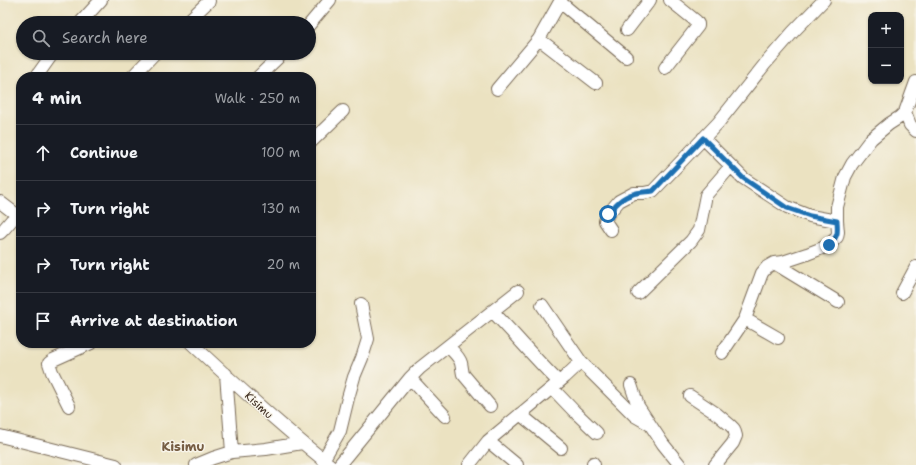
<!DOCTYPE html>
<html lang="en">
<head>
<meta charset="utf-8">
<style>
  body { margin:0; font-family:"Shantell Sans",sans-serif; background:#242831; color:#f1f3f6 }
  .controls { position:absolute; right:12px; top:12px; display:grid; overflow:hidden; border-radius:8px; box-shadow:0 1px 3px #0004 }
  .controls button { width:36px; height:36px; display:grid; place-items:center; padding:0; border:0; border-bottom:1px solid #363941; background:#171b24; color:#f1f3f6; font:20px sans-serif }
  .stop { position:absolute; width:12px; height:12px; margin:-9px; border:3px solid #1f6fb2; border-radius:50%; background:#fff }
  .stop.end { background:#1f6fb2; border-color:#fff; box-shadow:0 1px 4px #0008 }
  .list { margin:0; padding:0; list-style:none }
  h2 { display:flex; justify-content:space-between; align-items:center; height:52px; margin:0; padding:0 16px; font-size:17px }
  h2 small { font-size:13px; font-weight:400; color:#9ea1a6 }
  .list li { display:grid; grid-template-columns:26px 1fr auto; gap:12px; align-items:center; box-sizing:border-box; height:56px; padding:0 16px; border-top:1px solid #363941 }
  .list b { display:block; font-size:15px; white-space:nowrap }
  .list em { font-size:13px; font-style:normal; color:#9ea1a6 }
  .icon { flex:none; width:22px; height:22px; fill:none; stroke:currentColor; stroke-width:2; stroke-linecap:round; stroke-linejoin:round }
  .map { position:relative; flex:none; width:916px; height:465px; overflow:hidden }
  .search { position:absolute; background:#171b24; box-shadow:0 1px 3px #0004; left:16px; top:16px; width:300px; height:44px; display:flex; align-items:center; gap:10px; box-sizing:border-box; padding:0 14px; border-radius:22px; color:#9ea1a6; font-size:15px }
  .panel { position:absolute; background:#171b24; box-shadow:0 1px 3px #0004; left:16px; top:72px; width:300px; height:276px; border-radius:16px }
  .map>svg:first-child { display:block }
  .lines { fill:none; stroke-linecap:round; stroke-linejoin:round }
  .minor-casing { stroke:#796a57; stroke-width:14 }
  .minor { stroke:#fff; stroke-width:12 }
  .route { stroke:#1f6fb2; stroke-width:5 }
  .labels { text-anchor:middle; stroke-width:3; stroke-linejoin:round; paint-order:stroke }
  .street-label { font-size:11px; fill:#3b2a1e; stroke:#f7f3e8 }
  .quarter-label { font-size:13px; font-weight:bold; fill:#765d43; stroke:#f7f3e8 }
</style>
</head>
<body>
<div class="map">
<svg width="916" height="465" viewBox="0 0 916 465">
  <rect width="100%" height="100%" fill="#f7f3e8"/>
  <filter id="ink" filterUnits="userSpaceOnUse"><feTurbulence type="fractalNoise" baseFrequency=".025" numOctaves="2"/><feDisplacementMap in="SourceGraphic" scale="8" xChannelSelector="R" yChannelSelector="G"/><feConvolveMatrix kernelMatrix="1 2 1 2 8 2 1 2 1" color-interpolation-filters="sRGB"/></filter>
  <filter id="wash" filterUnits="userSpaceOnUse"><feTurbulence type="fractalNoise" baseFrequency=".012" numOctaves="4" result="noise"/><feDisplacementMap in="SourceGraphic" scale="16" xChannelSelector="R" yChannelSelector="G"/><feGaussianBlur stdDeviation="0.9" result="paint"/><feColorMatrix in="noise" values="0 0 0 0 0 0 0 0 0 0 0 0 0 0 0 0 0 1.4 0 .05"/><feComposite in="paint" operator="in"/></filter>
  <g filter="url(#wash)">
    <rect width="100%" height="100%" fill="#ebe2c1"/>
  </g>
  <g filter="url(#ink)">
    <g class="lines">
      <!-- minor casing -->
      <g class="minor-casing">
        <path id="minor" d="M560 2 626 57
          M80 23 101 0
          M186 23 209 1
          M309 25 330 0
          M627 30 650 0
          M539 39 596 83
          M665 68 698 26V24L696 21 670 0
          M36 77 53 53
          M132 77 155 53
          M258 77 283 53
          M497 89 539 39 561 0
          M905 112 910 125 916 131
          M703 138 743 178 787 207 810 216 837 221
          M311 142 343 111
          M0 202 21 218
          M611 230 605 221 608 214 619 201 634 193H644L653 191 718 123 765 64 793 32 824 0
          M0 233 4 229 16 215
          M774 263 838 302
          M638 293 691 241 699 230 706 195 731 166
          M902 293 916 267
          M542 305 581 362 635 416 649 424
          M492 311C515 334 536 360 559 382
          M745 319 778 338
          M191 343C236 385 282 427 330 465
          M448 346C452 351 459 356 461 363 462 367 462 370 463 374L490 406
          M722 353 745 319 762 273 767 267 774 263 783 262 807 254 825 247 829 245 837 237 838 232 837 221V207L845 177 852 164 871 139 889 124 900 117 905 112 916 82
          M226 374 232 452
          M410 378 445 416
          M631 385 638 406 663 444 680 465
          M552 388 574 411 597 433
          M690 396 717 414 730 425 734 429 736 436 733 443 715 465
          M69 406 52 372 49 363 53 360 91 343
          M520 414 561 448
          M0 436 116 465
          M488 441 517 465
          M323 460 340 431 348 398 354 377 362 358 368 339 361 304
          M593 463 594 465
          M196 465 213 458 232 452 266 449 302 443
          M339 465 410 378 420 368 518 291
          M469 465 488 441 565 377 581 362"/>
      </g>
      <!-- minor -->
      <use href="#minor" class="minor"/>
    </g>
  </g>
  <g class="lines" filter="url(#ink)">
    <!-- route -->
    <path class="route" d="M608 214C615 205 622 197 633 194 638 192 647 192 653 191L703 138 743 178 787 208 810 216 837 221C838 234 838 236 829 245"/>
  </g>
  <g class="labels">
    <!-- street labels -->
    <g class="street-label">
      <text transform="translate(259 405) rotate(43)" y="4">Kisimu</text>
    </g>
    <!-- quarter labels -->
    <g class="quarter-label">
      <text x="183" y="451">Kisimu</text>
    </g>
  </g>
</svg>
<div class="controls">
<button>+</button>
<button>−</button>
</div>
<div class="stop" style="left:608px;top:214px"></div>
<div class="stop end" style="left:829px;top:245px"></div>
<div class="search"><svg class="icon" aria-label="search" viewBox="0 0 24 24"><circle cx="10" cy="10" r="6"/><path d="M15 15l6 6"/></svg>Search here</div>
<section class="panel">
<h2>4 min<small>Walk · 250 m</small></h2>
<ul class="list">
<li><svg class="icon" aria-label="ahead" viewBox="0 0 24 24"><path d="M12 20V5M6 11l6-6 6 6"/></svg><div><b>Continue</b></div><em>100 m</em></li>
<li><svg class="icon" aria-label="right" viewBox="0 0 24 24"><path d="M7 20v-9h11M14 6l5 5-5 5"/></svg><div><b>Turn right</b></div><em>130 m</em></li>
<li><svg class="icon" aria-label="right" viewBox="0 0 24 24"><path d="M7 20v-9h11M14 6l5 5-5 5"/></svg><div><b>Turn right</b></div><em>20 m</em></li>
<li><svg class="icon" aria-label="arrive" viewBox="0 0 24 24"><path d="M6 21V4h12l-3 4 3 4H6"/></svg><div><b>Arrive at destination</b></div></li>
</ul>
</section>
</div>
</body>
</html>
